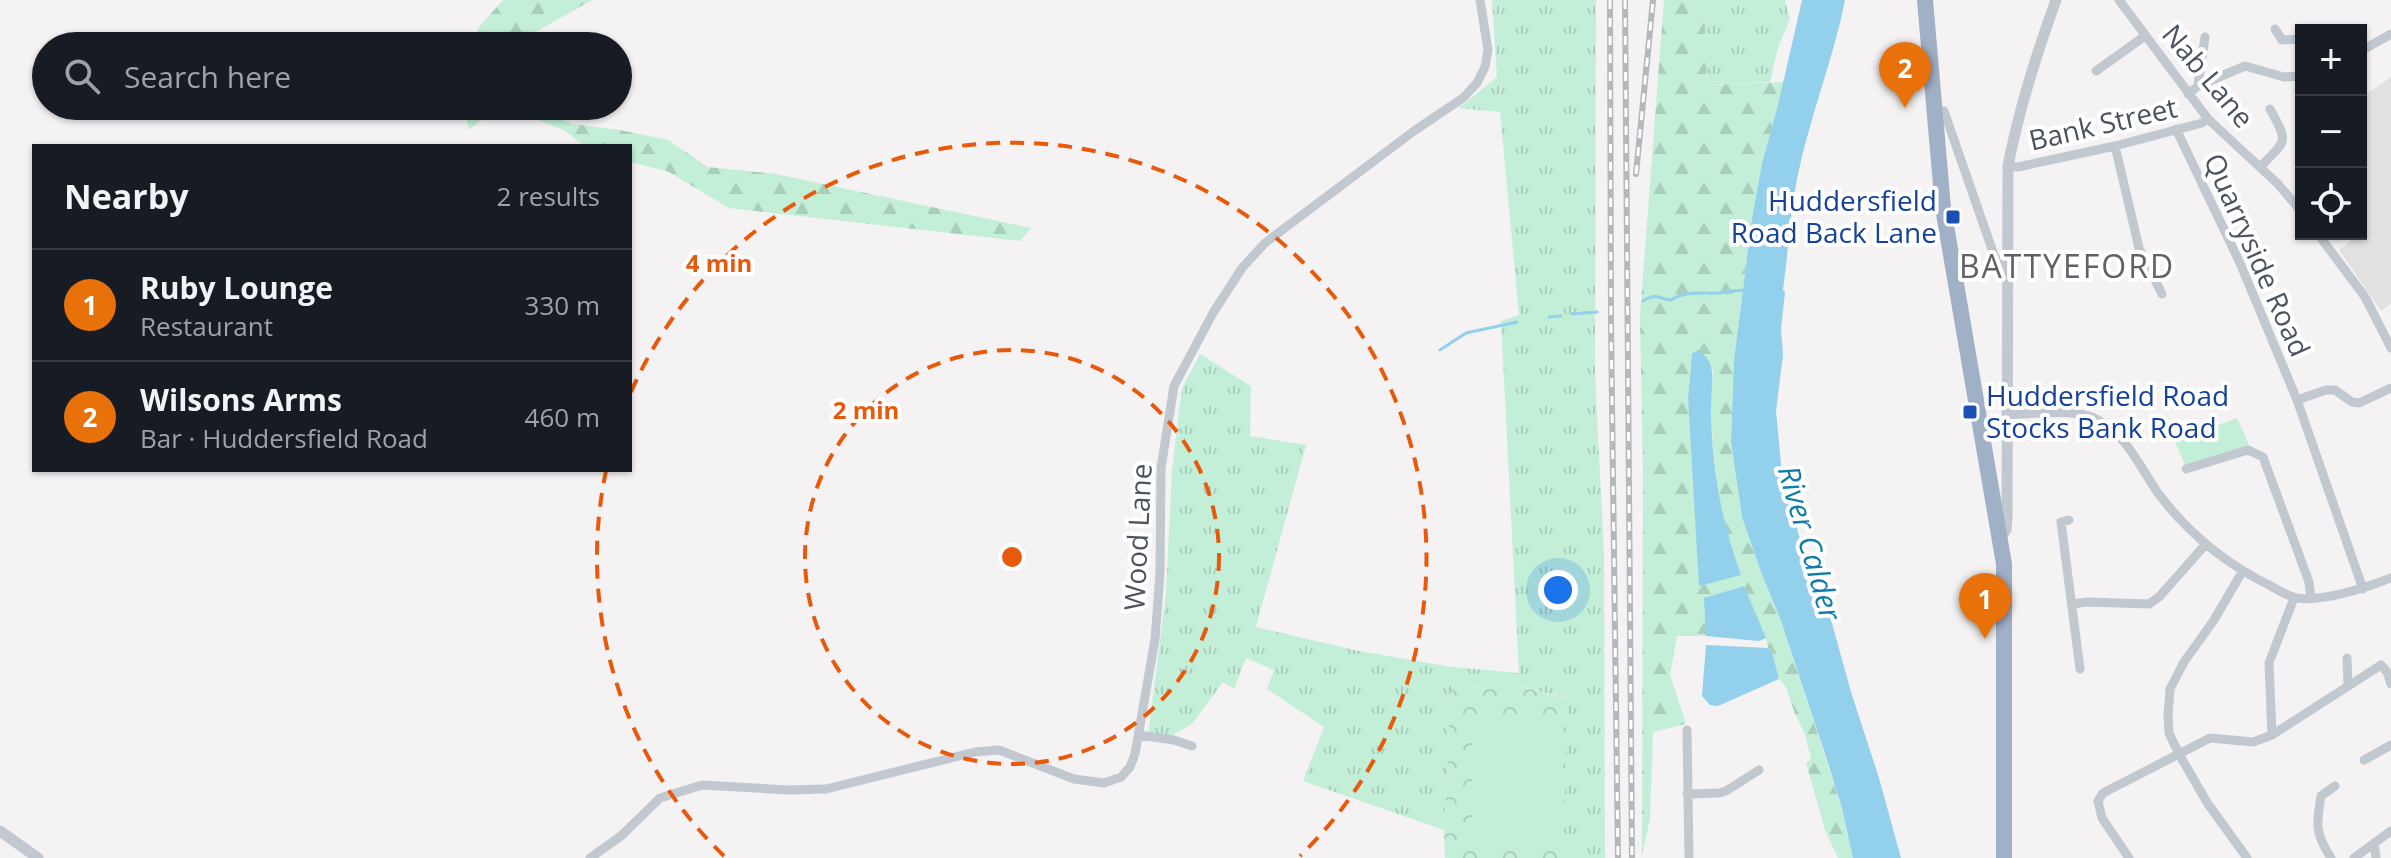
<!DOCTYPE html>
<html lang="en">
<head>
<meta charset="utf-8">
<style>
  body { margin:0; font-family:"Open Sans",sans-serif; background:#20242c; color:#f1f3f6 }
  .controls { position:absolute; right:24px; top:24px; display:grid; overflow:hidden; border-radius:0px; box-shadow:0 2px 6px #0004 }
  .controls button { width:72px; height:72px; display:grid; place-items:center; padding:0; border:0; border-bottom:2px solid #363941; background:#171b24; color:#f1f3f6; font:40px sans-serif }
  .you { position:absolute; left:1558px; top:590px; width:28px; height:28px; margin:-20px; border:6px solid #fff; border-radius:50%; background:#1a73e8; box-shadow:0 0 0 12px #1a73e833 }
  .badge { display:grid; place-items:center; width:52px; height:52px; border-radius:50%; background:#0f766e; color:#fff; font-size:26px; font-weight:700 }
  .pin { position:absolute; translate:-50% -66px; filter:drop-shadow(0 2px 4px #0008) }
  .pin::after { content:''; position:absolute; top:42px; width:28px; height:24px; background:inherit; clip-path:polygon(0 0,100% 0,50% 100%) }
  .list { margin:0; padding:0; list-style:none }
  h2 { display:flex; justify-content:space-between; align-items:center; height:104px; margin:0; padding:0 32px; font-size:34px }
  h2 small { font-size:26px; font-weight:400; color:#9ea1a6 }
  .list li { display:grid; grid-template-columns:52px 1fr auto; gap:24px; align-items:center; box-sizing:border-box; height:112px; padding:0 32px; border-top:2px solid #363941 }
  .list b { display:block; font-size:30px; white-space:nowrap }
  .list p { margin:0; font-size:26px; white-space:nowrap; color:#9ea1a6 }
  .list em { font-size:26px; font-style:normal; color:#9ea1a6 }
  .icon { flex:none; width:44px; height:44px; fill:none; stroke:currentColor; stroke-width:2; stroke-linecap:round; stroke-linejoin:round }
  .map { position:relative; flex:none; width:2391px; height:858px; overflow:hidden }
  .search { position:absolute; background:#171b24; box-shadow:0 2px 6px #0004; left:32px; top:32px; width:600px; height:88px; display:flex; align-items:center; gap:20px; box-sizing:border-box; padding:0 28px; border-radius:44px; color:#9ea1a6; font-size:30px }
  .panel { position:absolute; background:#171b24; box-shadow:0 2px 6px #0004; left:32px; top:144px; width:600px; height:328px; border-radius:0px }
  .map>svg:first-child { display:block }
  .education { fill:#e2e1e1 }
  .grass { fill:url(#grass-tufts) }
  .forest { fill:url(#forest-firs); fill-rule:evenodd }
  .park { fill:url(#park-crowns) }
  .garden { fill:#c3efd8 }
  .water { fill:#92d0eb }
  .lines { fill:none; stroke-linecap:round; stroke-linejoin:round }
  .stream { stroke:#92d0eb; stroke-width:3 }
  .minor { stroke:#c1c8d0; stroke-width:9 }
  .tertiary { stroke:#c1c8d0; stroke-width:11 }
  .trunk { stroke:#a0b0c7; stroke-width:16 }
  .rail-casing { stroke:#b4b7bc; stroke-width:6 }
  .rail { stroke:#fff; stroke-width:3; stroke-dasharray:9; stroke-linecap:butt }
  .ring { fill:none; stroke:#e8590c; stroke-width:4; stroke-dasharray:14 10 }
  .transit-dot { fill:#1a4fb4; stroke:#fff; stroke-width:3 }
  .labels { text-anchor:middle; stroke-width:8; stroke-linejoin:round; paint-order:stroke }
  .street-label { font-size:28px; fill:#4a535f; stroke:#fff }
  .transit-label { font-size:28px; fill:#164399; stroke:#fff; text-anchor:end }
  .water-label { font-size:30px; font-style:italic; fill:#107dac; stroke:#fff }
  .quarter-label { font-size:32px; letter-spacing:2px; fill:#5f6267; stroke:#fff }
  .centre { fill:#e8590c; stroke:#fff; stroke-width:4 }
  .ring-label { font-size:24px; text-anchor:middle; font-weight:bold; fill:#e8590c; stroke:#fff; stroke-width:8; stroke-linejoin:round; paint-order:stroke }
</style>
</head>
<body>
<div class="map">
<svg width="2391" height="858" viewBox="0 0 2391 858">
  <defs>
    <pattern id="grass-tufts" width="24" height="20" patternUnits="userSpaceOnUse" patternTransform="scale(2)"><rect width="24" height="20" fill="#c3efd8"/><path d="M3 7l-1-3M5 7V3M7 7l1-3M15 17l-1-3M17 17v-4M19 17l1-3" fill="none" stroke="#a9cfbc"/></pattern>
    <pattern id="forest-firs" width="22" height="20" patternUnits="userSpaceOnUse" patternTransform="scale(2)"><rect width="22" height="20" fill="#c3efd8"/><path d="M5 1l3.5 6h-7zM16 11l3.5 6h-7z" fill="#a9cfbc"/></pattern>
    <pattern id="park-crowns" width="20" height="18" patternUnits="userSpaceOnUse" patternTransform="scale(2)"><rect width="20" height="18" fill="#c3efd8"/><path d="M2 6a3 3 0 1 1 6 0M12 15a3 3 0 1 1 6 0" fill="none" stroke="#a9cfbc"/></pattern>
  </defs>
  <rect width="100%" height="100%" fill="#f4f2f2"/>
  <!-- education -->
  <path class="education" d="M2391 77V303L2381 311 2339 250 2357 236 2356 234H2361V91L2367 94Z"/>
  <!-- grass -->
  <path class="grass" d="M1492 0H1596L1595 373 1604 554 1605 858H1563L1566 698 1515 685 1451 689 1444 830 1303 781 1324 727 1267 689 1274 670 1246 658 1234 689 1223 682 1192 724 1171 736H1148L1166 593 1172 470 1182 388 1200 354 1251 386 1250 436 1306 445 1256 627 1354 650 1452 667 1519 673 1501 321 1519 315 1500 112 1459 108 1497 77Z
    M1704 0H1785L1790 19 1778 47 1770 82 1707 85Z"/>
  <!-- forest -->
  <path class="forest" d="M503 0H592L523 39 519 46H472L479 27Z
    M1664 0H1704L1707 85 1784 82 1752 219 1734 360 1731 442 1742 517 1761 572 1780 618 1842 808 1853 858H1838L1825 830 1806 763 1811 759 1805 734 1795 714 1786 687 1779 679 1772 652 1768 648 1766 638 1743 586 1705 598 1706 636H1677L1670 675 1686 724 1653 732 1650 819 1642 855 1643 475 1640 315ZM1692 354 1713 370C1708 439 1717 510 1740 574L1700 586 1688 398Z
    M463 106H499L469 130Z
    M503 106H536L572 124 620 130 668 140 708 167 776 174 1031 228 1020 241 729 208 667 171 630 162V146H584L564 130Z"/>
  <!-- park -->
  <path class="park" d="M1515 685 1567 699 1563 858H1445L1444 830 1451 689Z"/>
  <!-- garden -->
  <path class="garden" d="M2237 418 2249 445 2186 467 2175 442Z
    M1472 715 1563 716 1560 849H1472Z"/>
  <!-- water -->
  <path class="water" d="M1802 0H1845C1833 61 1809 118 1797 179 1790 216 1788 253 1783 290L1785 292 1781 329 1783 355 1776 411 1782 475 1805 557 1830 616 1851 692 1879 778 1901 858H1853L1842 808 1828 763 1780 618 1761 572 1742 517 1731 442 1734 360 1752 219 1762 164 1778 105Z
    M1698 350C1713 360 1713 372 1712 388 1708 448 1720 519 1741 575L1699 586 1688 398 1692 354Z
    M1744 586 1766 638 1759 641 1706 636 1704 598Z
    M1706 645 1768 648 1772 652 1779 679 1718 706 1710 705 1702 696Z"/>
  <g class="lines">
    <!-- stream -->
    <path class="stream" d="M1643 301C1658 292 1657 299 1671 300 1685 290 1702 294 1718 293 1727 292 1736 290 1746 290
      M1572 314 1597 312
      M1549 317 1561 316
      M1440 350 1466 333 1517 322"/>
    <!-- minor -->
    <path class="minor" d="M2119 0 2208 119 2277 183 2301 211
      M2275 29 2282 40 2301 39
      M2361 51 2391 34
      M2096 71 2145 36
      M2198 86 2205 37
      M2188 94 2198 86 2245 66 2284 77 2301 76
      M1934 110 1944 111 1994 255 2001 266 2006 267
      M2176 129 2240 263 2297 400 2363 589
      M2115 146 2139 248 2162 294
      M2008 166 2018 167 2115 146 2202 123 2208 119
      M2260 167C2287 139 2289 144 2270 109
      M2318 234 2365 297 2391 348
      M2297 400 2326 390H2335L2352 402 2359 403 2391 388
      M2006 415C2029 414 2076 408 2096 419 2126 434 2140 467 2158 493 2188 533 2224 563 2269 585 2278 590 2287 596 2297 598 2325 602 2365 588 2391 578
      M2186 469 2248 450 2263 457 2309 582 2311 599
      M2069 520 2061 522 2080 669
      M2242 572 2214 620 2184 662 2170 689 2168 717 2169 733 2179 754 2208 804 2247 858
      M2072 604 2087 602 2149 604 2159 597 2205 545
      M2347 658 2348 685
      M1687 730 1689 858
      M1139 735 1174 740 1192 746
      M2272 735 2269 663 2294 598
      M2364 760 2391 745
      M1687 794 1719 793 1726 791 1759 770
      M2374 843 2376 858
      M590 858 621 836 660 798 702 785 788 790 826 789 975 752 999 750 1074 779 1104 783 1121 777 1130 767 1135 754 1155 639 1160 573 1161 468 1174 386 1213 313 1242 268 1265 243 1414 131 1463 98 1477 83 1485 67 1488 50 1480 0
      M2129 858 2102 818 2098 801 2103 793 2210 738 2253 742 2272 735 2381 665 2387 672 2391 684
      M2331 858C2315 833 2316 825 2321 796L2335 786
      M2354 858 2391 831"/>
    <!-- tertiary -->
    <path class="tertiary" d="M2001 536 2006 530 2007 518 2008 166C2019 109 2036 55 2056 0
      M0 831 38 858"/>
    <!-- trunk -->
    <path class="trunk" d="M1925 0 1943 208 2004 564V858"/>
    <!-- rail casing -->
    <g class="rail-casing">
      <path id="rail" d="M1610 0 1611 325 1618 858
        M1625 0 1632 858
        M1636 174 1653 0"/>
    </g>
    <!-- rail -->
    <use href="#rail" class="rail"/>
  </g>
  <!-- distance rings -->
  <g class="ring">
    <circle cx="1012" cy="557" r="207"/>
    <path d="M724 856A415 415 0 0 1 606 471M631 392A415 415 0 1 1 1300 856"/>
  </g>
  <!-- markers -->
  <g class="transit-dot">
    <rect x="1945" y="209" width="16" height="16" rx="4"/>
    <rect x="1962" y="404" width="16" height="16" rx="4"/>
  </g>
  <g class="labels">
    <!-- street labels -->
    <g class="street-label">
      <text transform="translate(2208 76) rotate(50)" y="10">Nab Lane</text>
      <text transform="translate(2103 124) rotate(-13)" y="10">Bank Street</text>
      <text transform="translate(2257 255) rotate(66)" y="10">Quarryside Road</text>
      <text transform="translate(1138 537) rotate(-87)" y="10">Wood Lane</text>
    </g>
    <!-- transit labels -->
    <g class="transit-label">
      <text x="1937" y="211">Huddersfield<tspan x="1937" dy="32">Road Back Lane</tspan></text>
      <text x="1986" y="406" text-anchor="start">Huddersfield Road<tspan x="1986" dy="32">Stocks Bank Road</tspan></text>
    </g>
    <!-- water labels -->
    <g class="water-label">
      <text transform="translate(1809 543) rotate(74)" y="10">River Calder</text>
    </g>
    <!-- quarter labels -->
    <g class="quarter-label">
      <text x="2067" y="278">BATTYEFORD</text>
    </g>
  </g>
  <circle cx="1012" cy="557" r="12" class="centre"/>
  <g class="ring-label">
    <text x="719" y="272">4 min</text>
    <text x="866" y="419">2 min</text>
  </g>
</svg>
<div class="controls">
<button>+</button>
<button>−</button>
<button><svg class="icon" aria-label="locate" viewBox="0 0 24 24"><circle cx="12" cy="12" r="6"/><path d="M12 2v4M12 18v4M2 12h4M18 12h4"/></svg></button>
</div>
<div class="you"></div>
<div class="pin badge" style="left:1985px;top:639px;background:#e8710a">1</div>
<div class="pin badge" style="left:1905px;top:108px;background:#e8710a">2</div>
<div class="search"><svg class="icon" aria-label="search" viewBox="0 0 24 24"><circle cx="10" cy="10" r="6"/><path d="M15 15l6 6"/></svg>Search here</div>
<section class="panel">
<h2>Nearby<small>2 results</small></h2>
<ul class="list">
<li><span class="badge" style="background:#e8710a">1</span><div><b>Ruby Lounge</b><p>Restaurant</p></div><em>330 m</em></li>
<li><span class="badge" style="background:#e8710a">2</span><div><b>Wilsons Arms</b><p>Bar · Huddersfield Road</p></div><em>460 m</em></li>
</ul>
</section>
</div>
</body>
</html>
